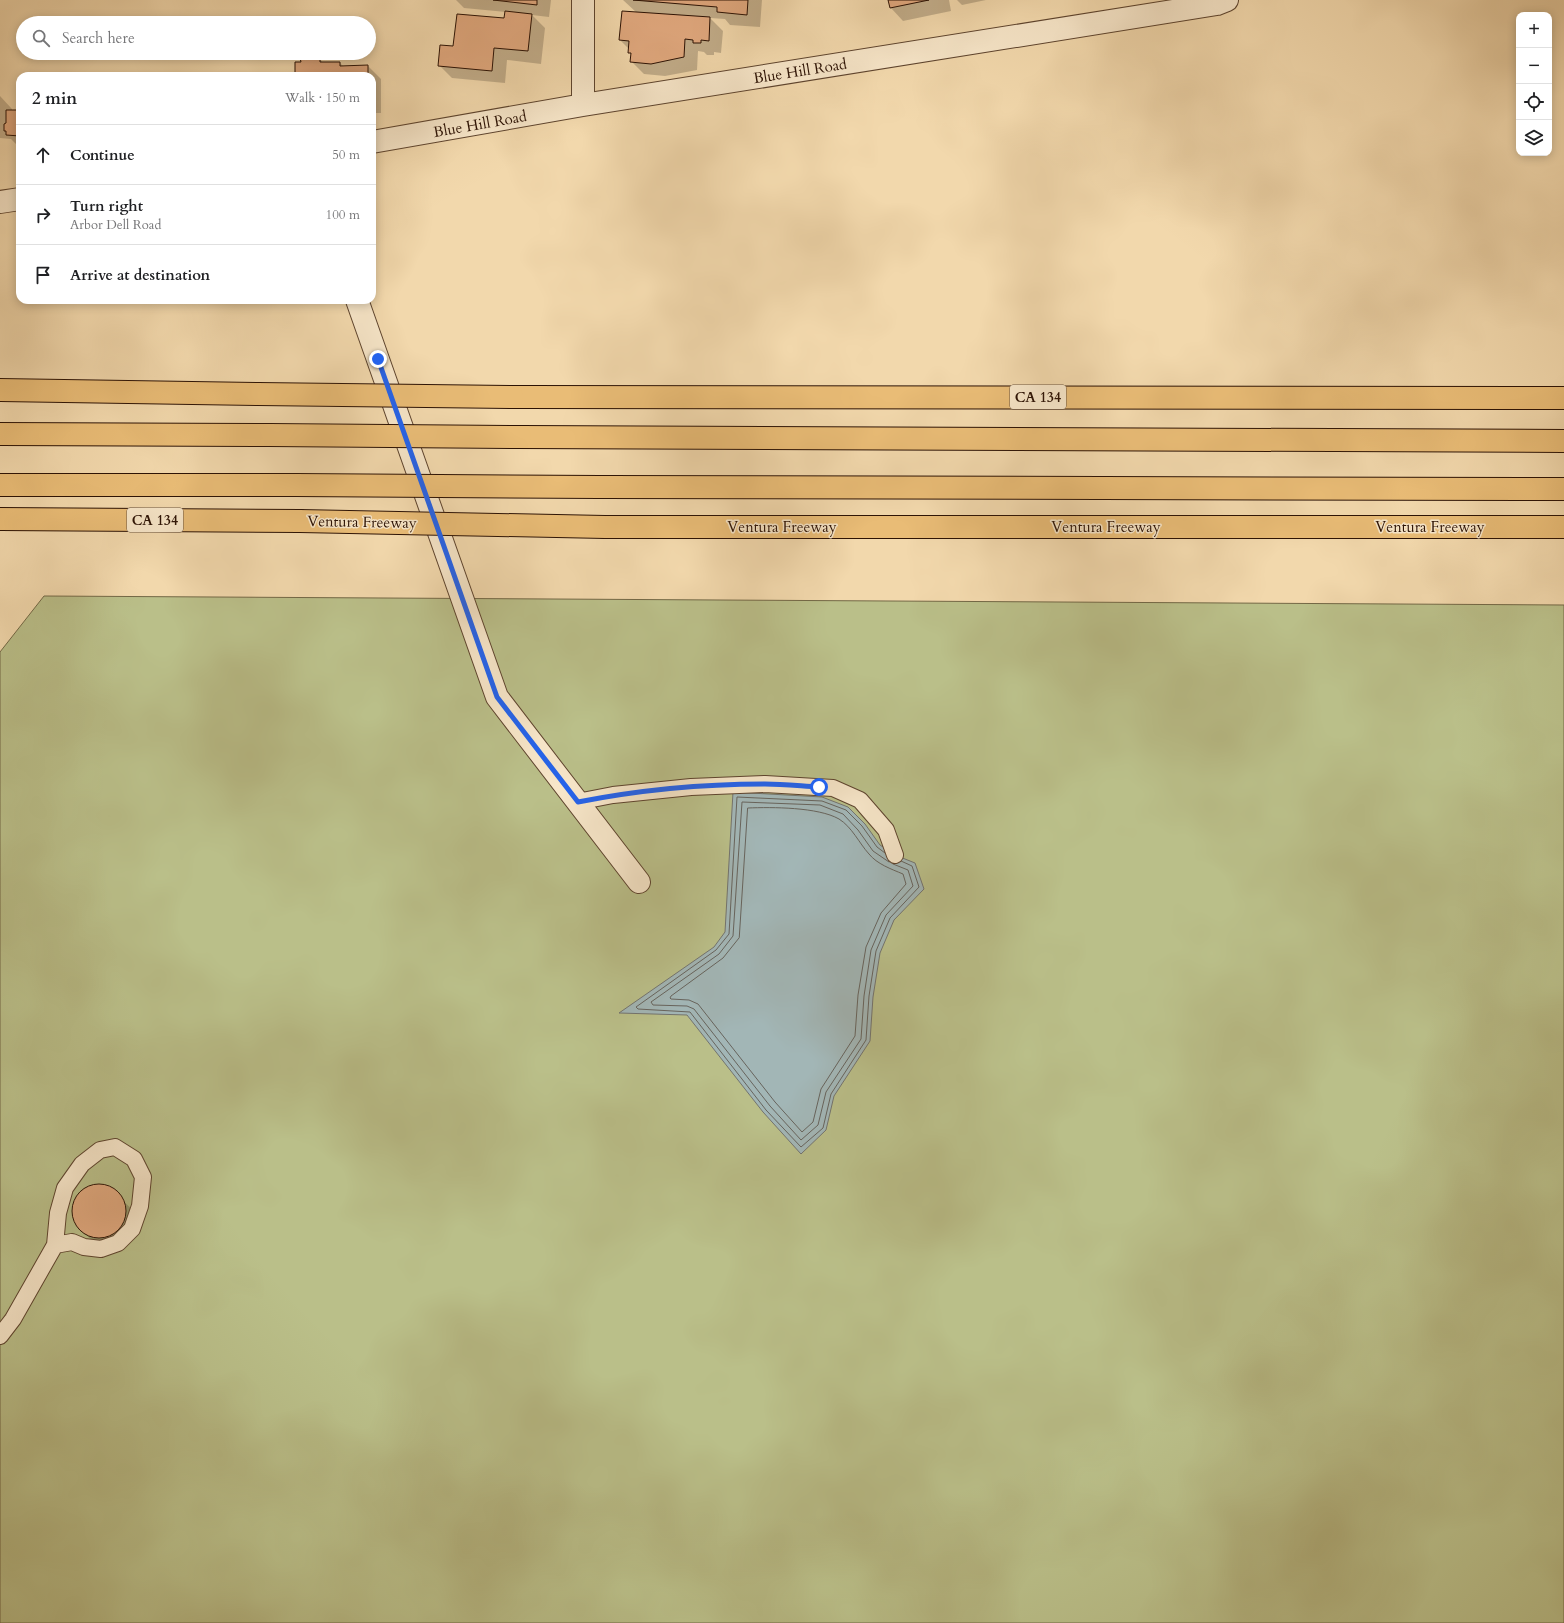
<!DOCTYPE html>
<html lang="en">
<head>
<meta charset="utf-8">
<style>
  body { margin:0; font-family:Cardo,serif; background:#f2f2f2; color:#202124 }
  .controls { position:absolute; right:12px; top:12px; display:grid; overflow:hidden; border-radius:8px; box-shadow:0 2px 10px #0003 }
  .controls button { width:36px; height:36px; display:grid; place-items:center; padding:0; border:0; border-bottom:1px solid #e0e0e0; background:#fff; color:#202124; font:20px sans-serif }
  .stop { position:absolute; width:12px; height:12px; margin:-9px; border:3px solid #2563eb; border-radius:50%; background:#fff }
  .stop.end { background:#2563eb; border-color:#fff; box-shadow:0 1px 4px #0008 }
  .list { margin:0; padding:0; list-style:none }
  h2 { display:flex; justify-content:space-between; align-items:center; height:52px; margin:0; padding:0 16px; font-size:17px }
  h2 small { font-size:13px; font-weight:400; color:#757577 }
  .list li { display:grid; grid-template-columns:26px 1fr auto; gap:12px; align-items:center; box-sizing:border-box; height:60px; padding:0 16px; border-top:1px solid #e0e0e0 }
  .list b { display:block; font-size:15px; white-space:nowrap }
  .list p { margin:0; font-size:13px; white-space:nowrap; color:#757577 }
  .list em { font-size:13px; font-style:normal; color:#757577 }
  .icon { flex:none; width:22px; height:22px; fill:none; stroke:currentColor; stroke-width:2; stroke-linecap:round; stroke-linejoin:round }
  .map { position:relative; flex:none; width:1564px; height:1623px; overflow:hidden }
  .search { position:absolute; background:#fff; box-shadow:0 2px 10px #0003; left:16px; top:16px; width:360px; height:44px; display:flex; align-items:center; gap:10px; box-sizing:border-box; padding:0 14px; border-radius:22px; color:#757577; font-size:15px }
  .panel { position:absolute; background:#fff; box-shadow:0 2px 10px #0003; left:16px; top:72px; width:360px; height:232px; border-radius:12px }
  .map>svg:first-child { display:block }
  .green { fill:#babf89; stroke:#736846 }
  .water { fill:#a2b6b6; stroke:#73746f }
  .shadow { fill:#0003 }
  .lines { fill:none; stroke-linecap:round; stroke-linejoin:round }
  .shore { stroke:#67645d; stroke-width:1 }
  .building { fill:#e0a87e; stroke:#2c1204 }
  .service-casing { stroke:#5e442e; stroke-width:18 }
  .minor-casing { stroke:#5e442e; stroke-width:24 }
  .motorway-casing { stroke:#2c1204; stroke-width:24 }
  .service { stroke:#f7e6c9; stroke-width:16 }
  .minor { stroke:#f7e6c9; stroke-width:22 }
  .motorway { stroke:#e9bc76; stroke-width:22 }
  .motorway-bridge-casing { stroke:#2c1204; stroke-width:24; stroke-linecap:butt }
  .motorway-bridge { stroke:#e9bc76; stroke-width:22 }
  .route { stroke:#2563eb; stroke-width:5 }
  .labels { text-anchor:middle; stroke-width:3; stroke-linejoin:round; paint-order:stroke }
  .shield { fill:#f7e6c9; stroke:#69523f; stroke-width:1 }
  .shield-label { font-size:14px; font-weight:bold; fill:#2c1204 }
  .street-label { font-size:15px; fill:#2c1204; stroke:#f7e6c9 }
</style>
</head>
<body>
<div class="map">
<svg width="1564" height="1623" viewBox="0 0 1564 1623">
  <rect width="100%" height="100%" fill="#f2d8ac"/>
  <filter id="stains"><feTurbulence type="fractalNoise" baseFrequency=".005" numOctaves="4"/><feColorMatrix values="0 0 0 0 .2 0 0 0 0 .09 0 0 0 0 .02 0 0 0 .5 -.17"/></filter>
  <radialGradient id="worn" r=".72"><stop offset=".6" stop-color="#630" stop-opacity="0"/><stop offset="1" stop-color="#630" stop-opacity=".3"/></radialGradient>
  <!-- green -->
  <path class="green" d="M44 596 1564 605V1623H0V652Z"/>
  <!-- water -->
  <path class="water" d="M733 792 822 797 848 807 865 824 880 845 895 855 915 863 924 889 894 920 880 953 873 997 870 1041 834 1096 826 1130 801 1154 763 1112 687 1015 619 1013 714 947 725 932Z"/>
  <!-- shadow -->
  <path class="shadow" d="M456 0H551L549 17 532 15 545 28 541 64 507 60 505 83 452 78 439 65 454 47 505 19 506 12 464 8Z
    M623 0H762L760 27 730 25 725 19 710 18 723 31 721 53 714 52V55H707L704 52 698 51 697 70 665 76 644 74 631 61 632 55 629 52V49L620 40 637 13Z
    M889 0H949L951 11 903 21 891 8Z
    M957 0H986L962 5Z
    M320 59 323 63H340L344 67 368 66 381 79V113H372V76H296Z
    M0 96 12 109V111H20V148L11 139 0 138Z
    M94 1186H101L109 1188 135 1212 134 1237 128 1245 119 1250 98 1247 77 1225 73 1216V1205L78 1196 85 1189Z"/>
  <g class="lines">
    <!-- shore -->
    <path class="shore" d="M748 808C772 807 818 807 839 819 852 827 859 843 869 854 877 864 891 869 903 874L906 884 881 913 866 947 858 995 855 1036 821 1089 813 1122 802 1132 775 1102 698 1004 689 1000 671 999 670 998 671 996 723 958 739 938Z
      M885 853 877 847 862 826 846 810 822 801 737 797 729 934 716 950 636 1007 638 1009 690 1012 766 1110 801 1147 823 1128 831 1094 866 1040 869 996 876 951 890 918 919 887 912 866 901 861
      M889 862 873 851 858 830 843 814 820 805 742 802 733 936 719 954 651 1002 653 1005 687 1006 694 1009 770 1106 801 1140 818 1125 826 1092 861 1039 864 996 871 950 886 915 913 886 908 870 893 864"/>
  </g>
  <!-- building -->
  <path class="building" d="M493 0H537V5Z
    M633 0H748L747 15 717 12V7Z
    M888 0H929L890 8Z
    M505 11 532 14 528 51 494 48 492 71 438 66 440 45 453 46 457 14 504 18Z
    M622 11 710 17 709 41 701 40V43H693V40L685 39 684 57 651 64 630 62 631 53H628L629 41 619 40Z
    M300 58H320V62H340V66L368 65V76H295V62H301Z
    M6 110H20V136L6 135V131H4V124L6 123Z
    M72 1211a27 27 0 1 1 54 0a27 27 0 1 1-54 0Z"/>
  <g class="lines">
    <!-- service casing -->
    <g class="service-casing">
      <path id="service" d="M577 802 613 795 691 787 765 784 833 788 860 800 886 830 895 855
        M0 1336 13 1319 55 1245 58 1213 65 1188 82 1164 100 1150 115 1147 134 1159 143 1177 140 1206 132 1229 118 1243 101 1249 84 1247 72 1242 55 1245"/>
    </g>
    <!-- minor casing -->
    <g class="minor-casing">
      <path id="minor" d="M583 105V0
        M372 142 583 105 1217 4 1227 0
        M0 202 20 199
        M357 300 497 697 639 882"/>
    </g>
    <!-- motorway casing -->
    <g class="motorway-casing">
      <path id="motorway" d="M0 390 258 394
        M512 397 1564 398
        M0 434 270 435
        M520 437 1564 441
        M0 485H296
        M600 487 1564 489
        M0 519 300 521
        M605 527H1564"/>
    </g>
    <!-- service -->
    <use href="#service" class="service"/>
    <!-- minor -->
    <use href="#minor" class="minor"/>
    <!-- motorway -->
    <use href="#motorway" class="motorway"/>
    <!-- motorway-bridge casing -->
    <g class="motorway-bridge-casing">
      <path id="motorway-bridge" d="M258 394 512 397
        M270 435 520 437
        M296 485 600 487
        M300 521 605 527"/>
    </g>
    <!-- motorway-bridge -->
    <use href="#motorway-bridge" class="motorway-bridge"/>
  </g>
  <g class="lines">
    <!-- route -->
    <path class="route" d="M378 359 497 697 578 802C639 790 702 784 765 784 783 784 801 786 819 787"/>
  </g>
  <g class="labels">
    <!-- shield labels -->
    <g class="shield">
      <rect x="1010" y="385" width="56" height="24" rx="3"/>
      <rect x="127" y="508" width="56" height="24" rx="3"/>
    </g>
    <g class="shield-label">
      <text x="1038" y="402">CA 134</text>
      <text x="155" y="525">CA 134</text>
    </g>
    <!-- street labels -->
    <g class="street-label">
      <text transform="translate(800 71) rotate(-9)" y="5">Blue Hill Road</text>
      <text transform="translate(480 124) rotate(-10)" y="5">Blue Hill Road</text>
      <text transform="translate(362 522) rotate(1)" y="5">Ventura Freeway</text>
      <text x="782" y="532">Ventura Freeway</text>
      <text x="1106" y="532">Ventura Freeway</text>
      <text x="1430" y="532">Ventura Freeway</text>
    </g>
  </g>
  <rect width="100%" height="100%" filter="url(#stains)"/>
  <rect width="100%" height="100%" fill="url(#worn)"/>
</svg>
<div class="controls">
<button>+</button>
<button>−</button>
<button><svg class="icon" aria-label="locate" viewBox="0 0 24 24"><circle cx="12" cy="12" r="6"/><path d="M12 2v4M12 18v4M2 12h4M18 12h4"/></svg></button>
<button><svg class="icon" aria-label="layers" viewBox="0 0 24 24"><path d="M12 4l9 5-9 5-9-5zM3 14l9 5 9-5"/></svg></button>
</div>
<div class="stop" style="left:819px;top:787px"></div>
<div class="stop end" style="left:378px;top:359px"></div>
<div class="search"><svg class="icon" aria-label="search" viewBox="0 0 24 24"><circle cx="10" cy="10" r="6"/><path d="M15 15l6 6"/></svg>Search here</div>
<section class="panel">
<h2>2 min<small>Walk · 150 m</small></h2>
<ul class="list">
<li><svg class="icon" aria-label="ahead" viewBox="0 0 24 24"><path d="M12 20V5M6 11l6-6 6 6"/></svg><div><b>Continue</b></div><em>50 m</em></li>
<li><svg class="icon" aria-label="right" viewBox="0 0 24 24"><path d="M7 20v-9h11M14 6l5 5-5 5"/></svg><div><b>Turn right</b><p>Arbor Dell Road</p></div><em>100 m</em></li>
<li><svg class="icon" aria-label="arrive" viewBox="0 0 24 24"><path d="M6 21V4h12l-3 4 3 4H6"/></svg><div><b>Arrive at destination</b></div></li>
</ul>
</section>
</div>
</body>
</html>
